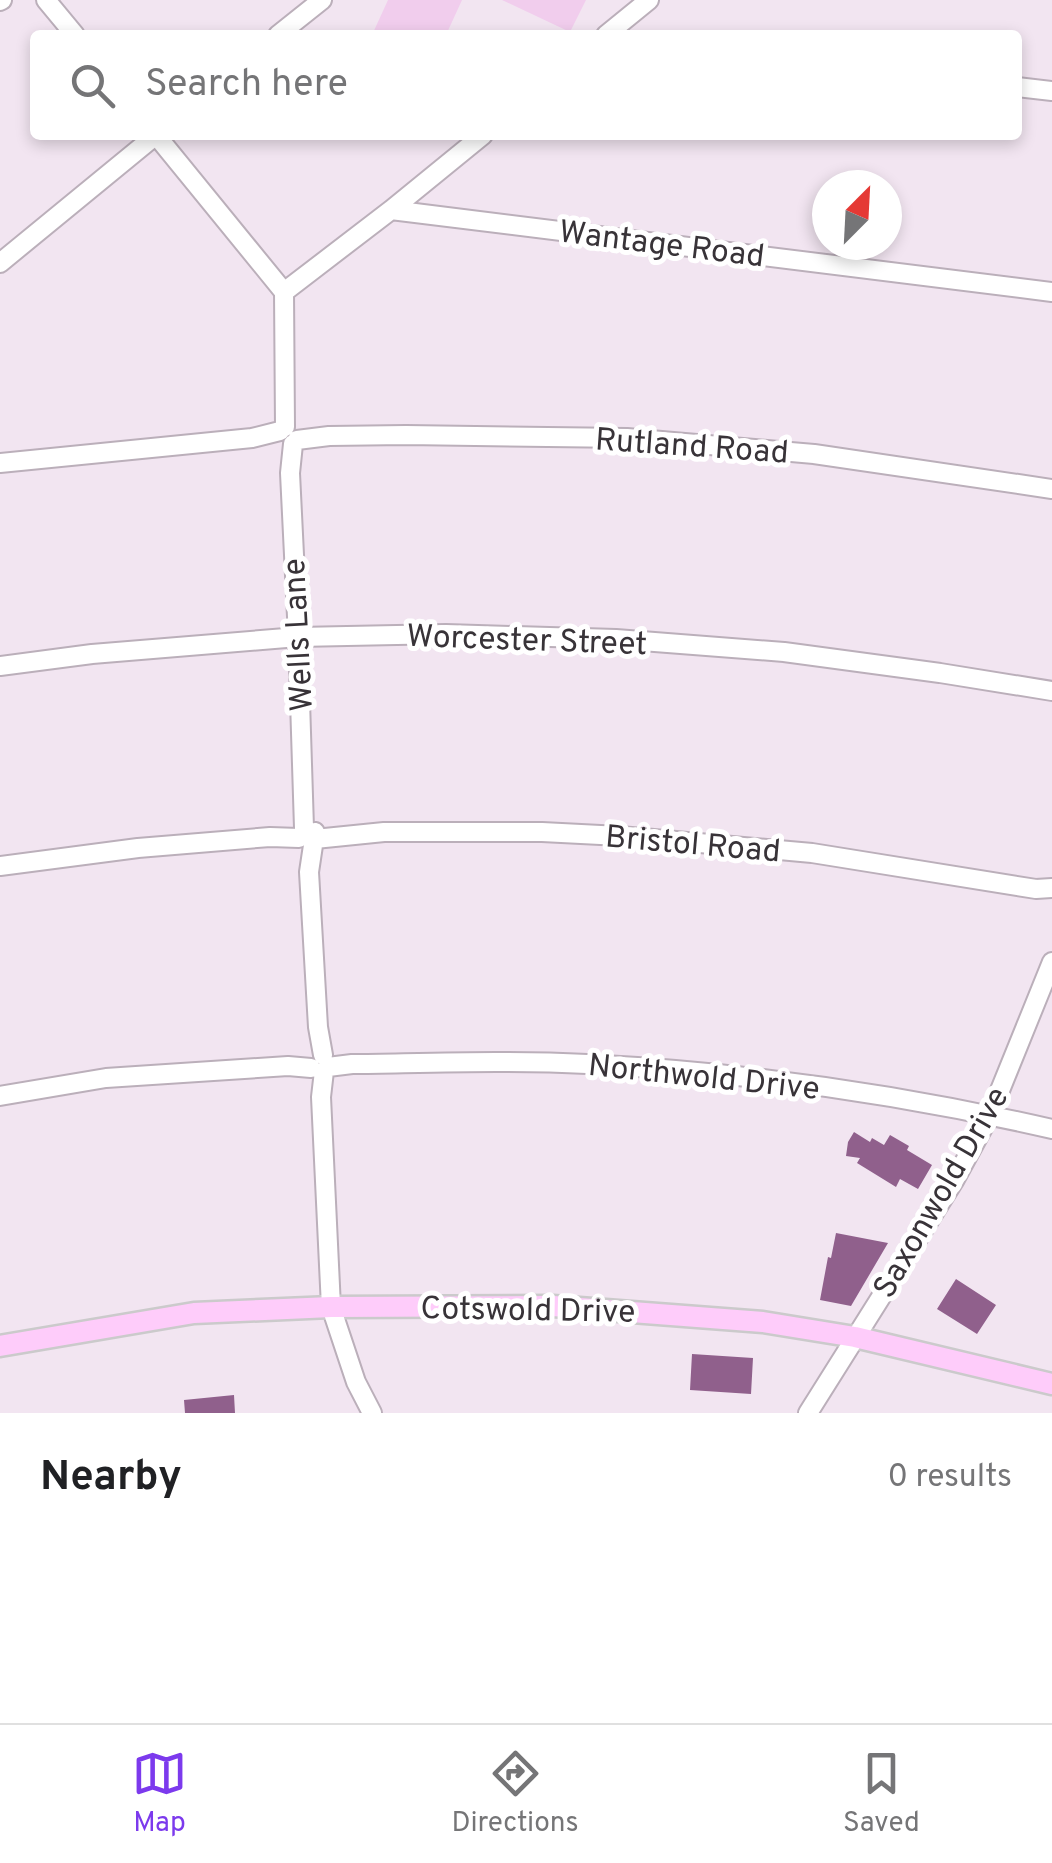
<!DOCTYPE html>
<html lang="en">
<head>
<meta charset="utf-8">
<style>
  body { margin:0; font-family:Overpass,sans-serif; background:#f2f2f2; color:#202124 }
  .compass { position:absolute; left:812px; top:170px; width:90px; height:90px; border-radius:50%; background:#fff; box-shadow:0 5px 15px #0003; rotate:24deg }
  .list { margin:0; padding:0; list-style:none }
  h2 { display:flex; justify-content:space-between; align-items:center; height:130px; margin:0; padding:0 40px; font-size:42px }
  h2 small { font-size:32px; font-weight:400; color:#757577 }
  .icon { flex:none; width:55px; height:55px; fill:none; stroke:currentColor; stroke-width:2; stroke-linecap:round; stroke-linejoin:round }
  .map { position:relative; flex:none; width:1052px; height:1413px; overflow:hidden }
  .search { position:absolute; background:#fff; box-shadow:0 5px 15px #0003; left:30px; right:30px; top:30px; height:110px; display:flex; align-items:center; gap:25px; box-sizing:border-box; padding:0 35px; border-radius:10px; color:#757577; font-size:38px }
  .sheet { height:310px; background:#fff }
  nav { display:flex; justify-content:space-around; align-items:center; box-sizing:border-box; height:140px; border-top:2px solid #e0e0e0; background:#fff; font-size:28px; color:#757577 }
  nav a { display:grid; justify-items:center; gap:5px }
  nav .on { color:#7c3aed }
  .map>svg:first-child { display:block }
  .green { fill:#f1cded }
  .building { fill:#90608c }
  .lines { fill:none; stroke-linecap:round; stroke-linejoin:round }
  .minor-casing { stroke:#bbafba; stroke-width:22 }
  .major-casing { stroke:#cbcacb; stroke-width:25 }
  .minor { stroke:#fff; stroke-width:18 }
  .major { stroke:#feccfa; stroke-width:20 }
  .labels { text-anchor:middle; stroke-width:10; stroke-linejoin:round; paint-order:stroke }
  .street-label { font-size:32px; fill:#383338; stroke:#fff }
</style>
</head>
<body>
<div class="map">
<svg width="1052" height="1413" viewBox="0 0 1052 1413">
  <rect width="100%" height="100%" fill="#f2e5f1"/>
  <!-- green -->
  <path class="green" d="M388 0H462L446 35H372Z
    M502 0H586L570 32Z"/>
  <!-- building -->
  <path class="building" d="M854 1132 870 1142 872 1138 884 1145 890 1135 909 1146 907 1150 932 1165 918 1189 900 1179 896 1187 857 1163 860 1158 846 1156 848 1142Z
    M836 1233 888 1243 851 1306 820 1300 828 1257 831 1258Z
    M956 1279 996 1305 977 1334 937 1309Z
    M692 1354 753 1358 751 1394 690 1390Z
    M234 1395 235 1413H185L184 1400Z"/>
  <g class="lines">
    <!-- minor casing -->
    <g class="minor-casing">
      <path id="minor" d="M46 0 75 35
        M0 1 2 0
        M278 35 322 0
        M606 35 649 0
        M1017 87 1052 91
        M156 135 284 292 285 427
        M391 210 1052 292
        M0 263 156 135
        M284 292 391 210 483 135
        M297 440 329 436 406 435 627 438 814 454 1052 489
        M293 444 290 473 298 637 304 828
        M0 463 252 438 280 431
        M0 666 92 654 298 637 446 634 616 639 784 652 940 673 1052 691
        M315 832 309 872 318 1027 323 1055
        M315 839 384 832H542L620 836 812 853 1036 889 1052 888
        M0 866 138 848 270 837 299 838
        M328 1067 352 1064C430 1063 509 1060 587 1064 743 1072 900 1094 1052 1129
        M324 1071 321 1097 331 1307 356 1382 372 1413
        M0 1096 106 1078 288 1066 311 1068
        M808 1413 954 1181 990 1115 1052 962"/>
    </g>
    <!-- major casing -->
    <g class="major-casing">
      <path id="major" d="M0 1346 194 1313 331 1307 553 1306 763 1322 855 1337 1052 1384"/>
    </g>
    <!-- minor -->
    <use href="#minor" class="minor"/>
    <!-- major -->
    <use href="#major" class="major"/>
  </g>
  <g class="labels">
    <!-- street labels -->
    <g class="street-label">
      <text transform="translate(662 243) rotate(7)" y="11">Wantage Road</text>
      <text transform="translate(692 445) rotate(4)" y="11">Rutland Road</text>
      <text transform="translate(297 635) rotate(-93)" y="11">Wells Lane</text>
      <text transform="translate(527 639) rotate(2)" y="11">Worcester Street</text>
      <text transform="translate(693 843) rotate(5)" y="11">Bristol Road</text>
      <text transform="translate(704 1076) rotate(6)" y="11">Northwold Drive</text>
      <text transform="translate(940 1192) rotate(-60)" y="11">Saxonwold Drive</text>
      <text transform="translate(528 1309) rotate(1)" y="11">Cotswold Drive</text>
    </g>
  </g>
</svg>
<svg class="compass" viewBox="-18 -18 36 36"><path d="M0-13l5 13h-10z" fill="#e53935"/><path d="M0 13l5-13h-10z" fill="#757577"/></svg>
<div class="search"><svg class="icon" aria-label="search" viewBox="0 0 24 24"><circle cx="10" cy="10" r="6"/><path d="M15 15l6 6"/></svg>Search here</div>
</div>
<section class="sheet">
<h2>Nearby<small>0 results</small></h2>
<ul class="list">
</ul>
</section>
<nav>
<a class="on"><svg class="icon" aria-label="map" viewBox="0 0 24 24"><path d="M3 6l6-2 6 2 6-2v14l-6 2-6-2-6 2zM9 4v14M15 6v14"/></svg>Map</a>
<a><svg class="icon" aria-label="directions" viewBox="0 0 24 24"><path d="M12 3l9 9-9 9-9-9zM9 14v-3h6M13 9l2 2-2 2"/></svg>Directions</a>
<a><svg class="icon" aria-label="saved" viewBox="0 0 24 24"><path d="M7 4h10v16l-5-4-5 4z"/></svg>Saved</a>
</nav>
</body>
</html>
